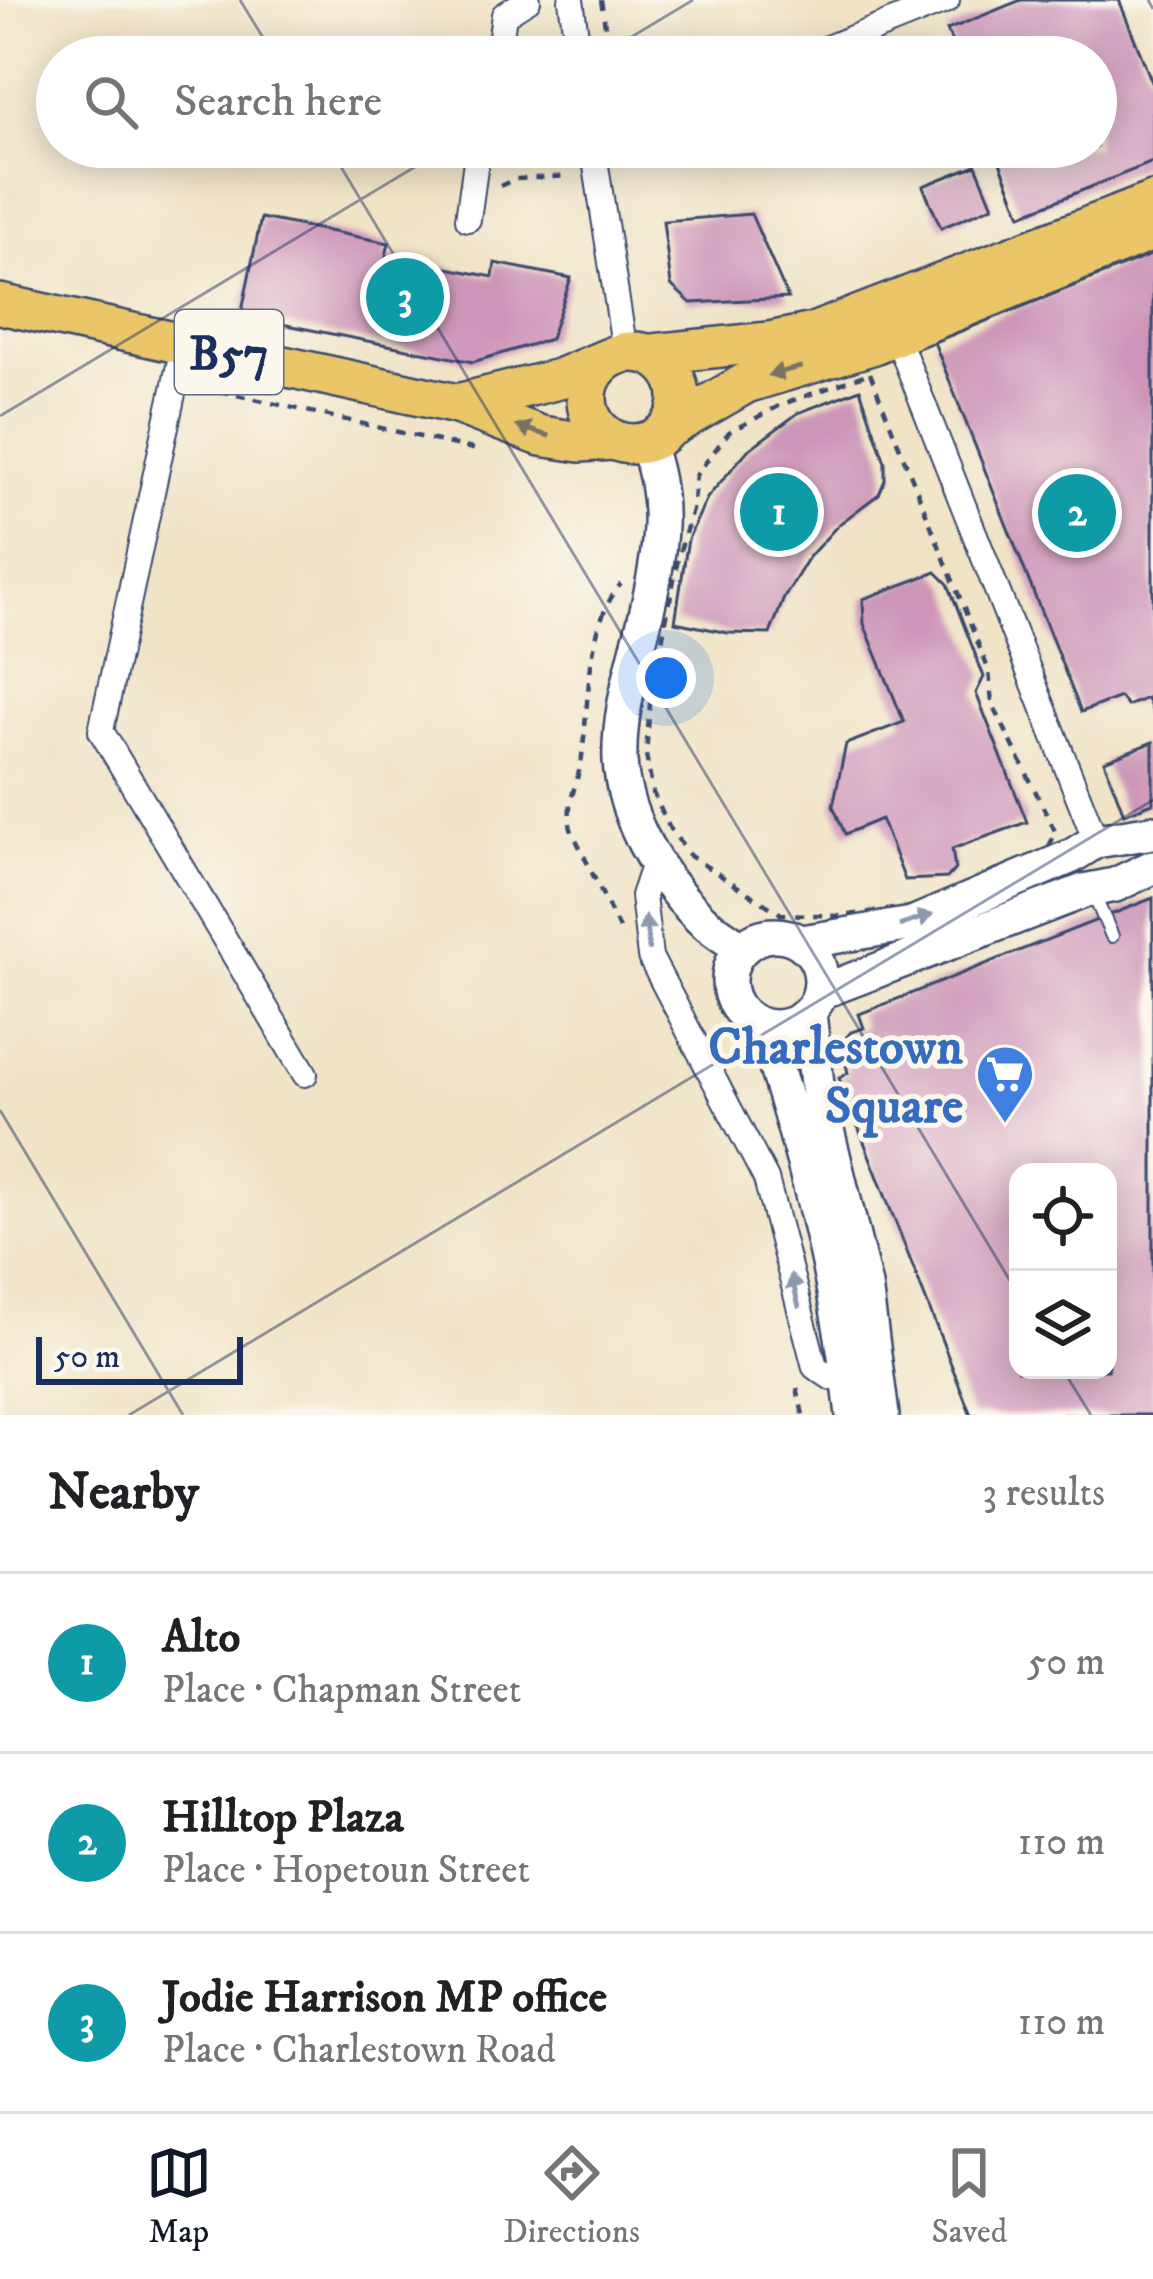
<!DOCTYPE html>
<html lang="en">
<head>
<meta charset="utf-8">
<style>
  body { margin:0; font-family:"IM FELL DW Pica",serif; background:#f2f2f2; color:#202124 }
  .controls { position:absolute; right:36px; bottom:36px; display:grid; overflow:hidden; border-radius:24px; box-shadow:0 6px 30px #0003 }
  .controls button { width:108px; height:108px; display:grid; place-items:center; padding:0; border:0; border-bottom:3px solid #e0e0e0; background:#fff; color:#202124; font:60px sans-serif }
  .scale { position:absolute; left:36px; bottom:30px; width:207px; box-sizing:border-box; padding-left:12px; border:6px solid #1b2f5e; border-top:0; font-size:33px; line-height:42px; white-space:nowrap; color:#1b2f5e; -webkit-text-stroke:9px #fbf7ec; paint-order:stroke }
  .you { position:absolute; left:666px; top:678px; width:42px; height:42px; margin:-30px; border:9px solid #fff; border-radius:50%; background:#1a73e8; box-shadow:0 0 0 18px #1a73e833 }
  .badge { display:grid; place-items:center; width:78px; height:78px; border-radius:50%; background:#111827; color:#fff; font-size:39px; font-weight:700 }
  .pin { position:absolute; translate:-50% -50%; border:6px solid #fff; box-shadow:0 3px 12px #0006 }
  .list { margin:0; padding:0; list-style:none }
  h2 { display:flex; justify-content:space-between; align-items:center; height:156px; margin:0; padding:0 48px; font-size:51px }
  h2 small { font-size:39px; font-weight:400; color:#757577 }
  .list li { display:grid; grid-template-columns:78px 1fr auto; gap:36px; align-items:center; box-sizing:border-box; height:180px; padding:0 48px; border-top:3px solid #e0e0e0 }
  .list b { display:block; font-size:45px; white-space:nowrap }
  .list p { margin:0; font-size:39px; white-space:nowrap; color:#757577 }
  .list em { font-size:39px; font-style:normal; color:#757577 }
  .icon { flex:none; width:66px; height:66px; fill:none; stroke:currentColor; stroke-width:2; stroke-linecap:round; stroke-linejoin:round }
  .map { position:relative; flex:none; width:1153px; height:1415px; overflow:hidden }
  .search { position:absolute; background:#fff; box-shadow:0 6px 30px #0003; left:36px; right:36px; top:36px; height:132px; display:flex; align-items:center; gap:30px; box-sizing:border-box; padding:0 42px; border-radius:66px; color:#757577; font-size:45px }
  .sheet { height:696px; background:#fff }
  nav { display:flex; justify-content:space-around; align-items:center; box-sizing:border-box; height:168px; border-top:3px solid #e0e0e0; background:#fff; font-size:33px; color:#757577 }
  nav a { display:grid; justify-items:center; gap:6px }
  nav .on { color:#111827 }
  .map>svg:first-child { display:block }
  .building { fill:#cd96b9; fill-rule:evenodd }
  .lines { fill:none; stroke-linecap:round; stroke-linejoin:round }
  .service-casing { stroke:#3b4a6e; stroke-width:16 }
  .minor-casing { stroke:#3b4a6e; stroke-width:28 }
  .tertiary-casing { stroke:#3b4a6e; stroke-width:38 }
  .primary-casing { stroke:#3b4a6e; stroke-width:44 }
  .path { stroke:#3b4a6e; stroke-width:4.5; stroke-dasharray:9 9; stroke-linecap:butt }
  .service { stroke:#fff; stroke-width:12 }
  .minor { stroke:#fff; stroke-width:24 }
  .tertiary { stroke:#fff; stroke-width:33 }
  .primary { stroke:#eac669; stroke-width:39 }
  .oneway { fill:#787363 }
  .oneway2 { fill:#8d97ae }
  .ticks { fill:none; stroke:#1b2f5e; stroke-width:3; stroke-opacity:0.45 }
  .labels { text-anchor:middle; stroke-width:10; stroke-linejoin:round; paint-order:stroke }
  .shield { fill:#fbf7ec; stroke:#5e6b89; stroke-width:3 }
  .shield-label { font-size:48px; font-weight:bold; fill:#1b2f5e }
  .shop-label { font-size:51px; font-weight:bold; fill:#366cbe; stroke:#fbf7ec; text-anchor:end }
</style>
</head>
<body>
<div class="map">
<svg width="1153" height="1415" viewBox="0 0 1153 1415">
  <rect width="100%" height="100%" fill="#fbf7ec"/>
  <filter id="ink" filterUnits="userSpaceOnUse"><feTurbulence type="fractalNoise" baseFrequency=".00833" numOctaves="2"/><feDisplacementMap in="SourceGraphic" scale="24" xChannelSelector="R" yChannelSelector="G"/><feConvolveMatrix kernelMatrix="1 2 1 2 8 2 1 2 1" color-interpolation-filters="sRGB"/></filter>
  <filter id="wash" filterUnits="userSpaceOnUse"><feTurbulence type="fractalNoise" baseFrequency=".004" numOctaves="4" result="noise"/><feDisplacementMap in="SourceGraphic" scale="48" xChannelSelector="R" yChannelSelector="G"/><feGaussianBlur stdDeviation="2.7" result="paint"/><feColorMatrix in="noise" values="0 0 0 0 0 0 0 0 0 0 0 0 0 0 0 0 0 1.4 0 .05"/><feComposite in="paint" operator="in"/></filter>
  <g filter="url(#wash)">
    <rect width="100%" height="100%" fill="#f0e3c6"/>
    <g id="blocks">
      <!-- building -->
      <path class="building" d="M1021 0H1119L1153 85V162L1021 215 994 147H1096V57H958L947 30Z
        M976 165 993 206 941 228 923 186Z
        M751 214 788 298 691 303 671 285 663 221Z
        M261 218 389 243 386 256 493 277 495 263 571 278 550 339 473 362 241 316Z
        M1153 254V713L1147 698 1127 706 1120 697 1081 712 934 342Z
        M860 389 885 462V480L879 494 838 525 809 557 784 598 770 634 728 633 675 622 688 539 707 498 748 450 798 413Z
        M936 572 948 584 984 677 976 693 1027 822 952 849 955 869 947 878 905 880 881 819 845 834 833 806 846 744 904 722 864 624 863 599Z
        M1153 742V803L1124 814 1104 761Z
        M1153 898V1415H971L839 1078 848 1073 841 1043 851 1032 864 1028 859 1014ZM1018 1172H1108V1370H1018Z"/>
    </g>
  </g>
  <g filter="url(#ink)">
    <use href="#blocks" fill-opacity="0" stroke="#3b4a6e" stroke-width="3"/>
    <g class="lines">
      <!-- service casing -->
      <g class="service-casing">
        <path id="service" d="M1092 891 1112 936"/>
      </g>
      <!-- minor casing -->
      <g class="minor-casing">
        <path id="minor" d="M571 0 579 57
          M498 57 504 15 528 0
          M545 57 577 45
          M805 57 947 0
          M593 147 625 352
          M468 219 478 147
          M896 335 1096 841
          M184 342 101 731 305 1074
          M655 860 643 896 650 957 766 1179 815 1367 832 1378 849 1377"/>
      </g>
      <!-- tertiary casing -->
      <g class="tertiary-casing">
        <path id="tertiary" d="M646 443C668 498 661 549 648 606 637 655 618 709 620 760 623 816 658 876 697 915 709 928 727 938 741 948
          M729 981a46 46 0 1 1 92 0a46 46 0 1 1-92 0Z
          M802 942 912 924 1072 856 1096 841 1153 832
          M821 992 1084 891 1115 885 1153 867
          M809 1013 818 1093 865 1286 882 1415
          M762 1025C805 1153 838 1281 853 1415"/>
      </g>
      <!-- primary casing -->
      <g class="primary-casing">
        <path id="primary" d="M0 304 457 404 541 436 580 442 613 440
          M587 398a46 46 0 1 1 92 0a46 46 0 1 1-92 0Z
          M653 354 769 342 813 333 1153 202
          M457 404 559 379 609 358
          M670 427 746 383 871 345 1142 235"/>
      </g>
      <!-- path -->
      <path class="path" d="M601 0 610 57
        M745 57 781 43
        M500 186 515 179 570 176
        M870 373 989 671 992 703 1056 833 1044 855 988 883 932 904 841 916 781 914 690 856 669 827 653 793 646 755 650 703 679 554 692 510 696 475 729 432 783 404Z
        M202 387 477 450
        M619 929 571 829C565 802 579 782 582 756 589 705 586 623 621 584
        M797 1388 803 1415"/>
      <!-- service -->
      <use href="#service" class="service"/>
      <!-- minor -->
      <use href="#minor" class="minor"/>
      <!-- tertiary -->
      <use href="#tertiary" class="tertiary"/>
      <!-- primary -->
      <use href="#primary" class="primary"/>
    </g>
    <!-- one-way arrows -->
    <defs><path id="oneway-solid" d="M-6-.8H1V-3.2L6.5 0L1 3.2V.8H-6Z" transform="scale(3)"/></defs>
    <g class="oneway">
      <use href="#oneway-solid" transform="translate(785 371) rotate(166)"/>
      <use href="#oneway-solid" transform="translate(533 431) rotate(-163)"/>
    </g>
    <g class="oneway2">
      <use href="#oneway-solid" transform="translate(916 920) rotate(-19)"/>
      <use href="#oneway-solid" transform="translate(647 933) rotate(-97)"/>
      <use href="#oneway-solid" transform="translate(795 1291) rotate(-104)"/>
    </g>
  </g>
  <!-- ticks -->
  <path class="ticks" d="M240 0 275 57M1148 0 1153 9M598 57 693 0M329 147 1018 1294M0 416 448 147M0 1110 183 1415M1063 1370 1091 1415M129 1415 1153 800"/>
  <!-- icons -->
  <defs>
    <g id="supermarket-pin" transform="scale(3)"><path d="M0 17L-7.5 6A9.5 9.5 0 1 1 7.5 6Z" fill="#3f7fe0" stroke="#fbf7ec"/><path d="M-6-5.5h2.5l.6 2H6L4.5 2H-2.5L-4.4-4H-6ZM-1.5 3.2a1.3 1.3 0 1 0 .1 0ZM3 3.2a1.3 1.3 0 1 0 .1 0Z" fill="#fff"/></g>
  </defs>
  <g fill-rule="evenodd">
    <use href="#supermarket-pin" x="1005" y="1074"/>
  </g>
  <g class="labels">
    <!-- shield labels -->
    <rect class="shield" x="175" y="310" width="108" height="84" rx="9"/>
    <g class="shield-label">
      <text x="229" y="369">B57</text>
    </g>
    <!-- shop labels -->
    <g class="shop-label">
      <text x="963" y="1063">Charlestown<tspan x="963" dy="59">Square</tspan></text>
    </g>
  </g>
</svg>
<div class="controls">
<button><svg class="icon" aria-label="locate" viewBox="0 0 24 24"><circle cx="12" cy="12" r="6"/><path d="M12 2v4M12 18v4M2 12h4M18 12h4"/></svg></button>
<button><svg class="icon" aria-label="layers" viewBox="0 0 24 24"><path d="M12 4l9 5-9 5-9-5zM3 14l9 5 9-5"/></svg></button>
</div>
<div class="scale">50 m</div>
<div class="you"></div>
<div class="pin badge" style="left:779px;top:512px;background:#0f9aa8">1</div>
<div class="pin badge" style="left:1077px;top:513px;background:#0f9aa8">2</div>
<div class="pin badge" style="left:405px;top:297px;background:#0f9aa8">3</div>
<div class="search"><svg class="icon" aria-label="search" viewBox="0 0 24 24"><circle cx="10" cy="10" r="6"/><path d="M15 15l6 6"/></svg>Search here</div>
</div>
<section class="sheet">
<h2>Nearby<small>3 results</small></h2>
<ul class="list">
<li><span class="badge" style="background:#0f9aa8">1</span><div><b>Alto</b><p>Place · Chapman Street</p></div><em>50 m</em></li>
<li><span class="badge" style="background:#0f9aa8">2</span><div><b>Hilltop Plaza</b><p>Place · Hopetoun Street</p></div><em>110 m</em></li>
<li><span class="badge" style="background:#0f9aa8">3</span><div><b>Jodie Harrison MP office</b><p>Place · Charlestown Road</p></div><em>110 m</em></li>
</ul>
</section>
<nav>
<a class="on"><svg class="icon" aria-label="map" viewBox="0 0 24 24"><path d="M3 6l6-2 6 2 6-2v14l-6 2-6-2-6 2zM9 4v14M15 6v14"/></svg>Map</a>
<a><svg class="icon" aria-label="directions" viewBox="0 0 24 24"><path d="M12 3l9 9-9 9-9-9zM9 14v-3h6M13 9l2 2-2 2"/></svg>Directions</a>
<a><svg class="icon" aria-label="saved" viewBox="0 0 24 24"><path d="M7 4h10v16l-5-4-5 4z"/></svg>Saved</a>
</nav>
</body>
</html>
